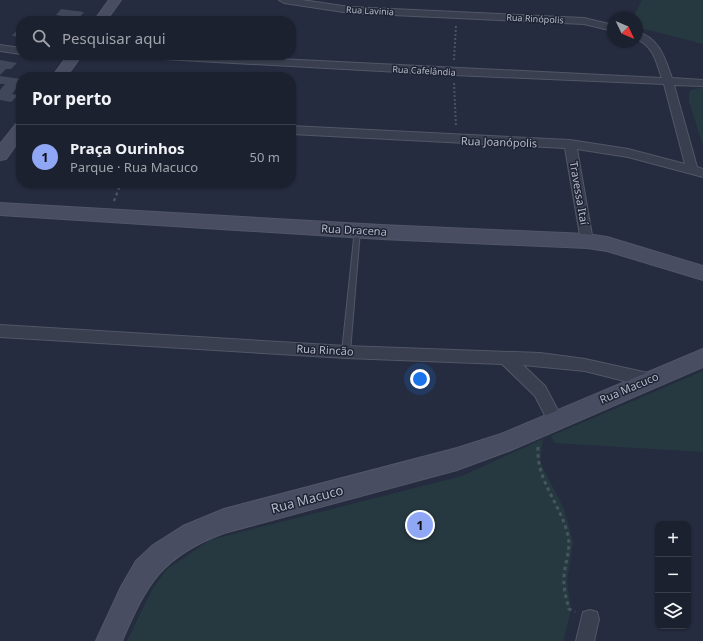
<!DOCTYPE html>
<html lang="pt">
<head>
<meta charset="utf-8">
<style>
  body { margin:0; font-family:"Noto Sans",sans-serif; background:#292e3b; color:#f1f3f6 }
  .controls { position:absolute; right:12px; bottom:12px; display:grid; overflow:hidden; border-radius:8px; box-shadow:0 1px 3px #0004 }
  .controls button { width:36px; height:36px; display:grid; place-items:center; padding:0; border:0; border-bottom:1px solid #3a3e4b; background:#1c212f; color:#f1f3f6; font:20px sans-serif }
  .compass { position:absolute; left:607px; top:12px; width:36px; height:36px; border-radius:50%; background:#1c212f; box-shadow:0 1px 3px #0004; rotate:134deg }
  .you { position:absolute; left:420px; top:379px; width:14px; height:14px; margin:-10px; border:3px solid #fff; border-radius:50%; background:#1a73e8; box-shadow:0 0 0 6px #1a73e833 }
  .badge { display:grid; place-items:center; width:26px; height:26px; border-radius:50%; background:#8fa7f5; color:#111; font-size:13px; font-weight:700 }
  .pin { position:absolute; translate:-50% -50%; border:2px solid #fff; box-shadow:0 1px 4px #0006 }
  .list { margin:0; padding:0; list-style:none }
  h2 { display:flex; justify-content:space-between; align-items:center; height:52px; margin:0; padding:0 16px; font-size:17px }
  h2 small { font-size:13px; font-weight:400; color:#a0a3aa }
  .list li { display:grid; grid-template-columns:26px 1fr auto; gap:12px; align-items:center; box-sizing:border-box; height:64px; padding:0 16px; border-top:1px solid #3a3e4b }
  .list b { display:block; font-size:15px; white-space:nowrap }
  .list p { margin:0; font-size:13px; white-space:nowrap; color:#a0a3aa }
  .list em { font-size:13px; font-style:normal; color:#a0a3aa }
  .icon { flex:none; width:22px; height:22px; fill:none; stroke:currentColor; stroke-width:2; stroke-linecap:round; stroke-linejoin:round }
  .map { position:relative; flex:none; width:703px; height:641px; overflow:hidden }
  .search { position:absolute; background:#1c212f; box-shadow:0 1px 3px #0004; left:16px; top:16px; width:280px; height:44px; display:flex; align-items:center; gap:10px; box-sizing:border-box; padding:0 14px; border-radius:16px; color:#a0a3aa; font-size:15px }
  .panel { position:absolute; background:#1c212f; box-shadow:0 1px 3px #0004; left:16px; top:72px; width:280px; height:116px; border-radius:16px }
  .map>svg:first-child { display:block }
  .green { fill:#273940 }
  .building { fill:#40475b }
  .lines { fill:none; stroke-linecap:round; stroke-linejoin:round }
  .lane-casing { stroke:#515766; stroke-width:2 }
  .street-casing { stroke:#515766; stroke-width:2 }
  .secondary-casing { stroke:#515766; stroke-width:2 }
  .path-far2 { stroke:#46565d; stroke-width:2; stroke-dasharray:2 2; stroke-linecap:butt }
  .path-far1 { stroke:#46565d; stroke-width:2.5; stroke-dasharray:3 3; stroke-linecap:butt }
  .path { stroke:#46565d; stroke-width:3; stroke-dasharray:3.5 3.5; stroke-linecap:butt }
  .lane { fill:#393f4f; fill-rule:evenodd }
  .street { fill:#393f4f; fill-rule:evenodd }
  .secondary { fill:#484d61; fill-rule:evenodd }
  .labels { text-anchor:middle; stroke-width:3; stroke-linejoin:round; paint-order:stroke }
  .far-street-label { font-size:9px; fill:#b6bac9; stroke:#1e2434 }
  .street-label { font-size:11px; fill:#b6bac9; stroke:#1e2434 }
  .near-street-label { font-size:13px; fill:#b6bac9; stroke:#1e2434 }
</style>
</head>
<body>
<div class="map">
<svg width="703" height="641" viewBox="0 0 703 641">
  <rect width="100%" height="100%" fill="#252c3f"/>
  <!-- green -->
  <path class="green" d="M642 0H703V44L637 27V18H633Z
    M699 88H703V146L689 101V93L691 90Z
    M703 371V452L555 443 551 436Z
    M543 439 540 462 564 509 573 542 567 581 571 610 563 641H127L152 590 166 570 210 540 462 476Z"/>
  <!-- building -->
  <path class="building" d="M61 9 84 12 79 18 74 17 71 21H57L62 16 56 15Z
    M28 18 45 20V21H25Z
    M17 30H21V37L12 36Z
    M0 60 17 63 11 69H6L0 75Z
    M0 76 21 79V87L18 86 12 94 18 95 11 102 0 100V90L5 84H0Z"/>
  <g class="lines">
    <!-- lane casing -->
    <g class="lane-casing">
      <path id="lane" d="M355 229H359L360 231 350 352 349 354 346 355 343 354 342 352Z"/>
    </g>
    <!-- street casing -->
    <g class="street-casing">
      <path id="street" d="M279 0H302L350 7 584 18 613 25V31L584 24 350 13 284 3Z
        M637 32C660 38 665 59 672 78L703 80V86L674 85 697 167 703 169V177L628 157 577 149 593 241 592 244 587 246 582 244 581 241 565 148 291 134V126L570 140 628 149 685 164 664 84 453 75 145 58 140 55H200L662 78C655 60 655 49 637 39Z
        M0 45 21 48V54L0 51Z
        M44 55H57L52 58 45 57Z
        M0 325 346 346 540 353 585 359 648 373 653 375 655 380 653 385 648 387 585 371 523 365 545 386 563 420 560 425 555 427 550 425 535 396 502 364 346 358 0 337Z
        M590 610 597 612 599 619 594 641H576L583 612Z"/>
    </g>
    <!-- secondary casing -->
    <g class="secondary-casing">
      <path id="secondary" d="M109 0H121L106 21H94Z
        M68 55H82L66 77H52Z
        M21 123V138L6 159 0 160V144L16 124Z
        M0 203 381 225 587 234 607 237 703 266V280L607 251 587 248 381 239 0 215Z
        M703 349V367L511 450 457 470 224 533C162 556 147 583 122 641H96L121 587 136 561 153 545 183 526 224 509 457 448 501 434Z"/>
    </g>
    <!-- path-far2 -->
    <path class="path-far2" d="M454 60 456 25
      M454 83 456 126"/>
    <!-- path-far1 -->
    <path class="path-far1" d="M114 201 121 183"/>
    <!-- path -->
    <path class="path" d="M538 447C536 481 561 504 568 536 571 550 565 562 564 576 563 587 566 598 569 609L575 612"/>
    <!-- lane -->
    <use href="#lane" class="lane"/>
    <!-- street -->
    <use href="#street" class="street"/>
    <!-- secondary -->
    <use href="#secondary" class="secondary"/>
  </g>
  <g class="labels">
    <!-- far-street labels -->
    <g class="far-street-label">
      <text transform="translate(370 11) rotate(3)" y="3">Rua Lavinia</text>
      <text transform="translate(535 19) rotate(3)" y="3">Rua Rinópolis</text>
      <text transform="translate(424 71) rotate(3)" y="3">Rua Cafelândia</text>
    </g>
    <!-- street labels -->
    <g class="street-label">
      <text transform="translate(499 142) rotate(2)" y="4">Rua Joanópolis</text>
      <text transform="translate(579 193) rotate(80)" y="4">Travessa Itaí</text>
      <text transform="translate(354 230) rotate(3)" y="4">Rua Dracena</text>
      <text transform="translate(325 350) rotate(3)" y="4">Rua Rincão</text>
      <text transform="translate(629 388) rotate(-23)" y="4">Rua Macuco</text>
    </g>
    <!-- near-street labels -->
    <g class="near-street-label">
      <text transform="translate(307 499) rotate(-15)" y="5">Rua Macuco</text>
    </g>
  </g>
</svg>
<div class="controls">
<button>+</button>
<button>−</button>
<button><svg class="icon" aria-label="layers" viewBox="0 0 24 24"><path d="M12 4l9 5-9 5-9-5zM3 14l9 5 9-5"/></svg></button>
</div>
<svg class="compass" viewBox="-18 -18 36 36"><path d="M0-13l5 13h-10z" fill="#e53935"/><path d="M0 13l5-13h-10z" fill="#a0a3aa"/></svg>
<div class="you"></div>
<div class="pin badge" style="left:420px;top:525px">1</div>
<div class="search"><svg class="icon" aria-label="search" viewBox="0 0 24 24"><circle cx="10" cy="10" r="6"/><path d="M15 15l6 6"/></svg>Pesquisar aqui</div>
<section class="panel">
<h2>Por perto<small></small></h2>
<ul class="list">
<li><span class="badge">1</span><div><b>Praça Ourinhos</b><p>Parque · Rua Macuco</p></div><em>50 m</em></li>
</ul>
</section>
</div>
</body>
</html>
